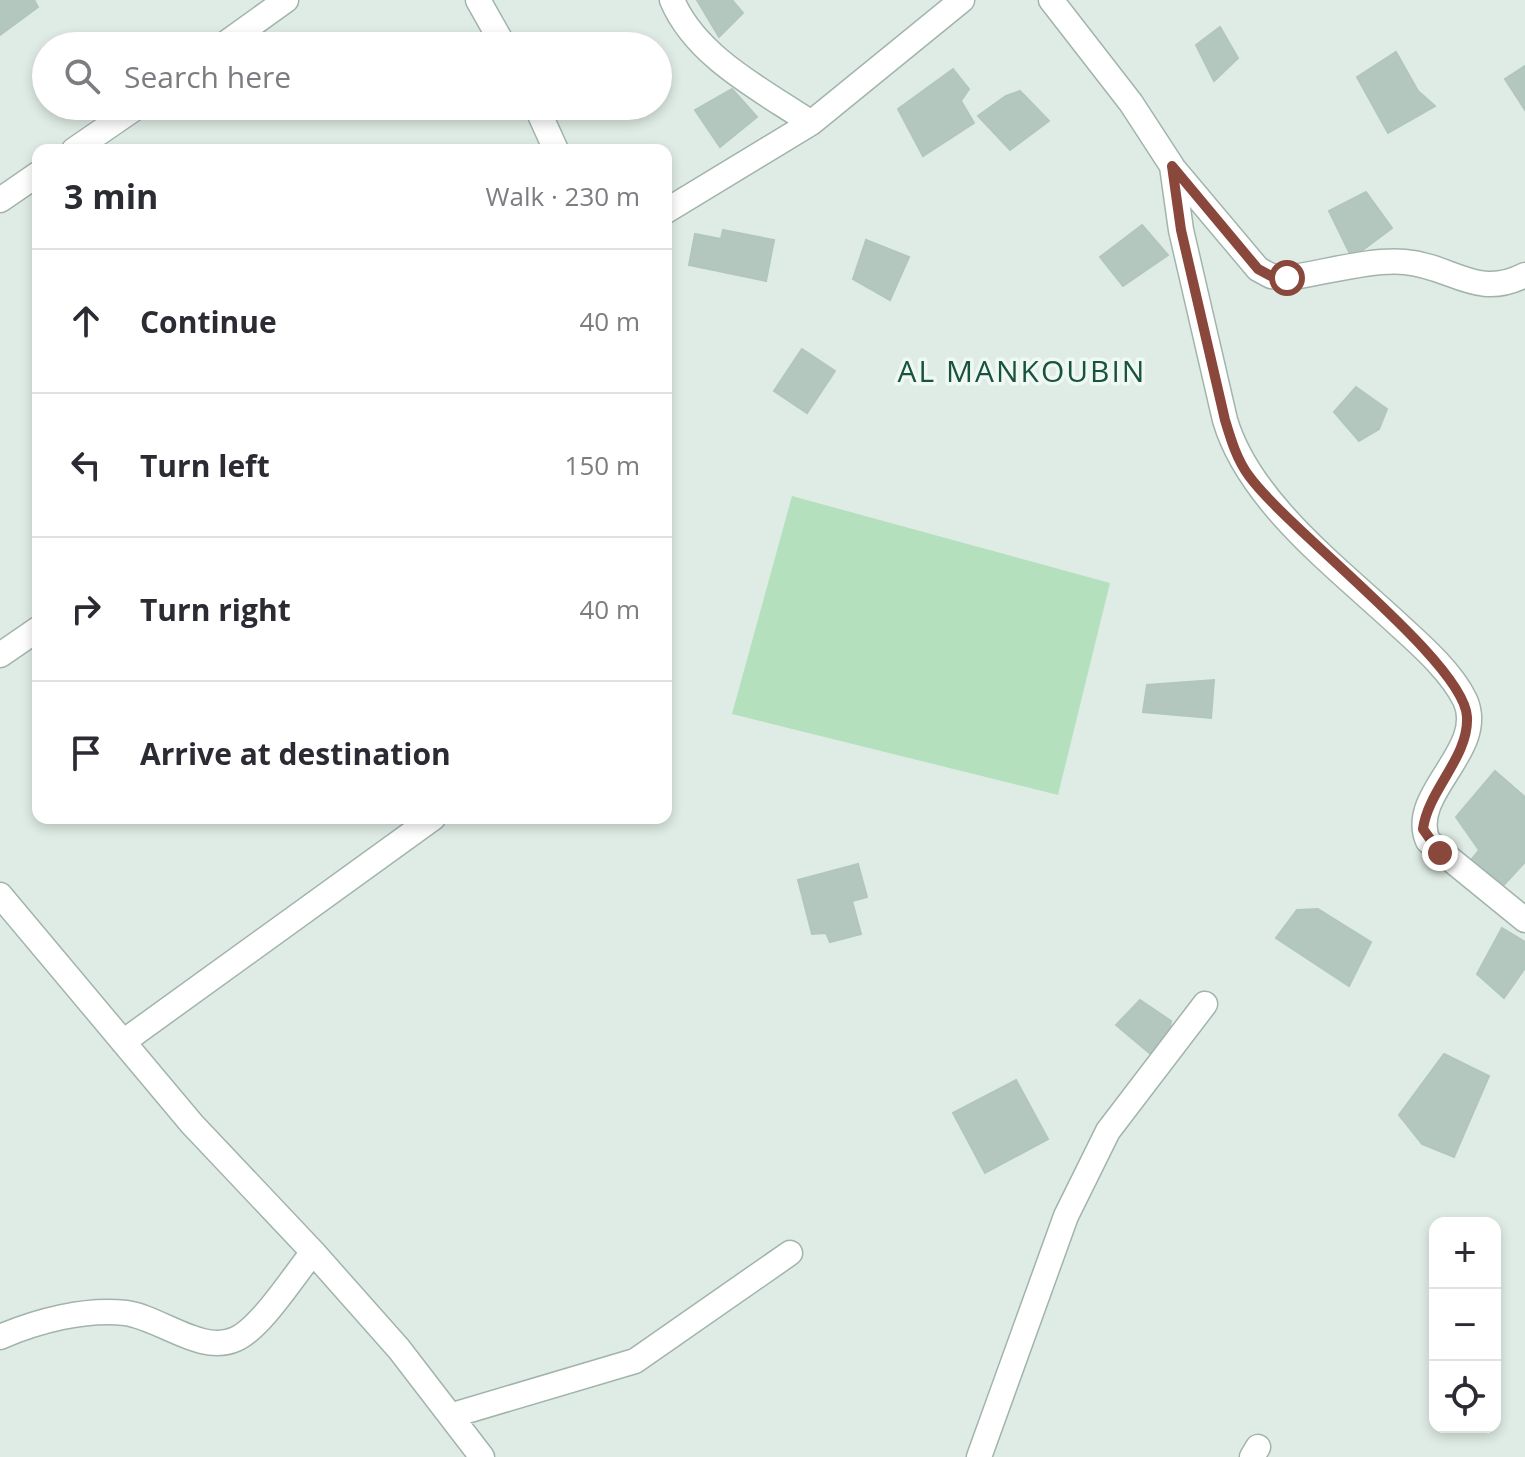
<!DOCTYPE html>
<html lang="en">
<head>
<meta charset="utf-8">
<style>
  body { margin:0; font-family:"Open Sans",sans-serif; background:#f7f7f7; color:#2b2b33 }
  .controls { position:absolute; right:24px; bottom:24px; display:grid; overflow:hidden; border-radius:16px; box-shadow:0 4px 12px #0003 }
  .controls button { width:72px; height:72px; display:grid; place-items:center; padding:0; border:0; border-bottom:2px solid #e1e1e2; background:#fff; color:#2b2b33; font:40px sans-serif }
  .stop { position:absolute; width:24px; height:24px; margin:-18px; border:6px solid #8a483d; border-radius:50%; background:#fff }
  .stop.end { background:#8a483d; border-color:#fff; box-shadow:0 2px 8px #0008 }
  .list { margin:0; padding:0; list-style:none }
  h2 { display:flex; justify-content:space-between; align-items:center; height:104px; margin:0; padding:0 32px; font-size:34px }
  h2 small { font-size:26px; font-weight:400; color:#7c7c81 }
  .list li { display:grid; grid-template-columns:52px 1fr auto; gap:24px; align-items:center; box-sizing:border-box; height:144px; padding:0 32px; border-top:2px solid #e1e1e2 }
  .list b { display:block; font-size:30px; white-space:nowrap }
  .list em { font-size:26px; font-style:normal; color:#7c7c81 }
  .icon { flex:none; width:44px; height:44px; fill:none; stroke:currentColor; stroke-width:2; stroke-linecap:round; stroke-linejoin:round }
  .map { position:relative; flex:none; width:1525px; height:1457px; overflow:hidden }
  .search { position:absolute; background:#fff; box-shadow:0 4px 12px #0003; left:32px; top:32px; width:640px; height:88px; display:flex; align-items:center; gap:20px; box-sizing:border-box; padding:0 28px; border-radius:44px; color:#7c7c81; font-size:30px }
  .panel { position:absolute; background:#fff; box-shadow:0 4px 12px #0003; left:32px; top:144px; width:640px; height:680px; border-radius:16px }
  .map>svg:first-child { display:block }
  .green { fill:#b5e0be }
  .building { fill:#b4c7be; stroke:#b1c6bc; stroke-width:2 }
  .lines { fill:none; stroke-linecap:round; stroke-linejoin:round }
  .minor-casing { stroke:#a1b4ac; stroke-width:27 }
  .minor { stroke:#fff; stroke-width:24 }
  .route { stroke:#8a483d; stroke-width:10 }
  .labels { text-anchor:middle; stroke-width:7; stroke-linejoin:round; paint-order:stroke }
  .neighbourhood-label { font-size:30px; letter-spacing:2px; fill:#185240; stroke:#f0f8f3 }
</style>
</head>
<body>
<div class="map">
<svg width="1525" height="1457" viewBox="0 0 1525 1457">
  <rect width="100%" height="100%" fill="#dfece5"/>
  <!-- green -->
  <path class="green" d="M792 496 1110 583 1058 795 732 714Z"/>
  <!-- building -->
  <path class="building" d="M0 0H34L38 7 0 35Z
    M697 0H732L743 13 719 37Z
    M1220 27 1238 58 1214 81 1196 45Z
    M1396 52 1418 91 1435 106 1388 133 1357 77Z
    M1525 66V110L1505 79Z
    M953 69 969 89 961 101 974 123 923 156 898 109Z
    M732 89 757 117 720 147 695 110Z
    M1020 91 1049 121 1010 150 978 116 1006 96Z
    M1366 192 1392 228 1352 258 1329 211Z
    M1142 225 1168 255 1123 286 1100 257Z
    M723 230 774 240 766 281 689 265 695 234 721 239Z
    M866 240 909 257 890 300 853 279Z
    M802 349 835 371 807 413 774 391Z
    M1356 387 1387 409 1379 429 1359 441 1334 412Z
    M1214 680 1211 718 1143 712 1147 685Z
    M1495 771 1525 797V862L1501 888 1468 864 1479 850 1456 817Z
    M858 864 867 897 852 901 861 934 830 942 826 933 812 934 798 880Z
    M1318 909 1371 942 1349 986 1276 938 1297 910Z
    M1502 928 1525 942V968L1504 998 1477 974Z
    M1140 1000 1171 1021 1169 1034 1153 1056 1116 1025Z
    M1444 1054 1489 1076 1454 1157 1422 1144 1399 1115Z
    M1016 1080 1048 1139 985 1173 953 1113Z"/>
  <g class="lines">
    <!-- minor casing -->
    <g class="minor-casing">
      <path id="minor" d="M478 0 504 46
        M672 0C696 57 762 90 811 123
        M1051 0 1131 103 1172 166 1181 230 1225 420C1249 502 1339 569 1401 627 1423 647 1452 673 1465 700 1488 750 1407 794 1428 841L1525 920
        M222 46 286 0
        M536 106 556 150
        M74 150 138 106
        M1173 168 1258 269 1271 276 1287 278C1324 273 1368 259 1405 262 1452 266 1477 300 1525 275
        M0 200 38 174
        M666 211 811 123 962 0
        M0 655 38 629
        M0 895 192 1124 313 1252 399 1349 482 1457
        M123 1042 433 818
        M0 1337C37 1321 86 1308 126 1313 161 1318 202 1355 236 1339 261 1328 295 1274 313 1252
        M453 1415 635 1361 790 1253
        M979 1457 1066 1216 1108 1131 1205 1004
        M1252 1457 1258 1447"/>
    </g>
    <!-- minor -->
    <use href="#minor" class="minor"/>
  </g>
  <g class="lines">
    <!-- route -->
    <path class="route" d="M1287 278 1271 276 1258 269 1172 166 1181 230 1225 420C1231 440 1237 460 1249 476 1289 531 1465 663 1467 717 1469 757 1428 790 1423 829L1440 853"/>
  </g>
  <g class="labels">
    <!-- neighbourhood labels -->
    <g class="neighbourhood-label">
      <text x="1022" y="382">AL MANKOUBIN</text>
    </g>
  </g>
</svg>
<div class="controls">
<button>+</button>
<button>−</button>
<button><svg class="icon" aria-label="locate" viewBox="0 0 24 24"><circle cx="12" cy="12" r="6"/><path d="M12 2v4M12 18v4M2 12h4M18 12h4"/></svg></button>
</div>
<div class="stop" style="left:1287px;top:278px"></div>
<div class="stop end" style="left:1440px;top:853px"></div>
<div class="search"><svg class="icon" aria-label="search" viewBox="0 0 24 24"><circle cx="10" cy="10" r="6"/><path d="M15 15l6 6"/></svg>Search here</div>
<section class="panel">
<h2>3 min<small>Walk · 230 m</small></h2>
<ul class="list">
<li><svg class="icon" aria-label="ahead" viewBox="0 0 24 24"><path d="M12 20V5M6 11l6-6 6 6"/></svg><div><b>Continue</b></div><em>40 m</em></li>
<li><svg class="icon" aria-label="left" viewBox="0 0 24 24"><path d="M17 20v-9H6M10 6l-5 5 5 5"/></svg><div><b>Turn left</b></div><em>150 m</em></li>
<li><svg class="icon" aria-label="right" viewBox="0 0 24 24"><path d="M7 20v-9h11M14 6l5 5-5 5"/></svg><div><b>Turn right</b></div><em>40 m</em></li>
<li><svg class="icon" aria-label="arrive" viewBox="0 0 24 24"><path d="M6 21V4h12l-3 4 3 4H6"/></svg><div><b>Arrive at destination</b></div></li>
</ul>
</section>
</div>
</body>
</html>
